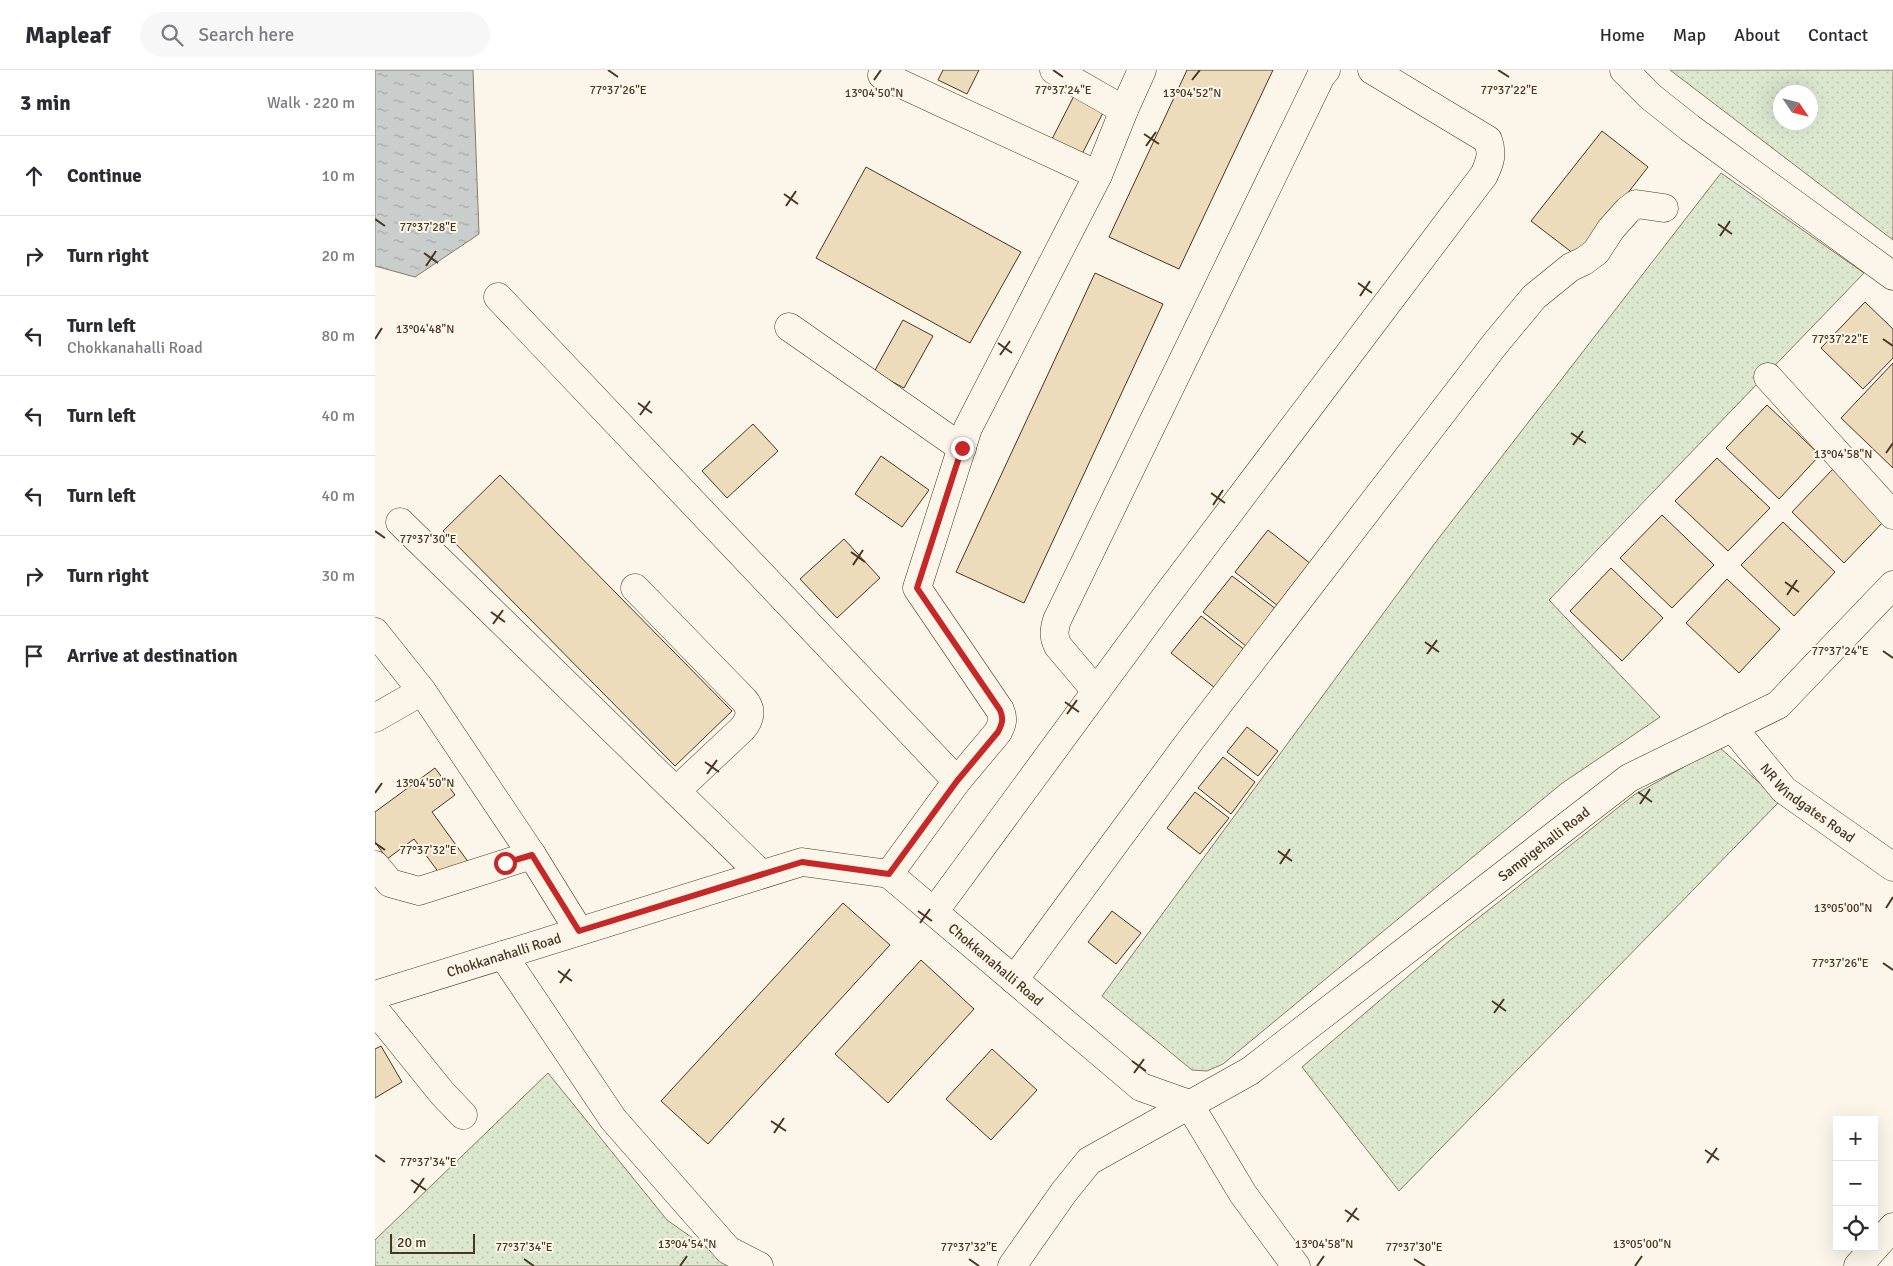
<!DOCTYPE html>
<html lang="en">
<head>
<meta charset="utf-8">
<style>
  body { margin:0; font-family:Signika,sans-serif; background:#f7f7f7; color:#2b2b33 }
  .controls { position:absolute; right:15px; bottom:15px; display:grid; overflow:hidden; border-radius:0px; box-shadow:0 5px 20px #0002 }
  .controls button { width:45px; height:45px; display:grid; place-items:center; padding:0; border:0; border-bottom:1px solid #e1e1e2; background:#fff; color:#2b2b33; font:25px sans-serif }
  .compass { position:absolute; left:1398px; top:15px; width:45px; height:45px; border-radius:50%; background:#fff; box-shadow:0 5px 20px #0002; rotate:125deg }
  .scale { position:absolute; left:15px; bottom:12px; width:85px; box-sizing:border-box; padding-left:5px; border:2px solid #4a3520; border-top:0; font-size:14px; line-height:18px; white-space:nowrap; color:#4a3520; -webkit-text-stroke:4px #fbf6e9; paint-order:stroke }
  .stop { position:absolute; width:15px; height:15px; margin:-11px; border:4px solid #c62828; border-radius:50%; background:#fff }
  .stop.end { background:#c62828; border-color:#fff; box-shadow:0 1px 5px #0008 }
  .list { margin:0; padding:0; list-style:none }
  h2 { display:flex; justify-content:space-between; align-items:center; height:65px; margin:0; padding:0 20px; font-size:21px }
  h2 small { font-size:16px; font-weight:400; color:#7c7c81 }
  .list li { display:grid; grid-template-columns:32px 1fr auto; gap:15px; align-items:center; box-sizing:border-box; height:80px; padding:0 20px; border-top:1px solid #e1e1e2 }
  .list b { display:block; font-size:19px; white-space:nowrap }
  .list p { margin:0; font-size:16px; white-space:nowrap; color:#7c7c81 }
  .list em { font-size:16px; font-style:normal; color:#7c7c81 }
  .icon { flex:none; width:28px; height:28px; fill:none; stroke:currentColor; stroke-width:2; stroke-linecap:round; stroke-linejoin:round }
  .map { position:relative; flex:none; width:1518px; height:1196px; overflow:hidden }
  header { display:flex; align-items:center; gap:30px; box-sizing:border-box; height:70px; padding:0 25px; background:#fff; border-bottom:1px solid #e1e1e2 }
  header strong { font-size:24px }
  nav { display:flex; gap:28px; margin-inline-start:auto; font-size:18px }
  .search { width:350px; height:45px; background:#f7f7f7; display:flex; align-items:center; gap:12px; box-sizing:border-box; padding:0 18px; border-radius:28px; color:#7c7c81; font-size:19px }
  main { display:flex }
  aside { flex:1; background:#fff }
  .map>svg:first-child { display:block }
  .grass { fill:url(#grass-dots); stroke:#887966; fill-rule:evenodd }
  .water { fill:url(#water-ripples); stroke:#887966 }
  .building { fill:#ecdcbc; stroke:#4a3520 }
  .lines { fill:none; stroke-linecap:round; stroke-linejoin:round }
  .minor-casing { stroke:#4a3520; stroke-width:29 }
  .minor { stroke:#fbf6e9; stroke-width:28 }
  .route { stroke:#c62828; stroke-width:6 }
  .ticks { fill:none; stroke:#4a3520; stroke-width:2 }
  .labels { text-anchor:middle; stroke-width:4; stroke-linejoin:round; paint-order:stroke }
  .street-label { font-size:14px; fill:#4a3520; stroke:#fbf6e9 }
  .ticks-label { font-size:12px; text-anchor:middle; fill:#4a3520; stroke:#fbf6e9; stroke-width:4; stroke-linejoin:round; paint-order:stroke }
</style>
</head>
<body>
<header>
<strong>Mapleaf</strong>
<div class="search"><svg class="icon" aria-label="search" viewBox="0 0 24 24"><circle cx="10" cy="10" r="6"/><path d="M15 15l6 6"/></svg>Search here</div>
<nav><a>Home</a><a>Map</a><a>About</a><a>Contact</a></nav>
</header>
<main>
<aside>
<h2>3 min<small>Walk · 220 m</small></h2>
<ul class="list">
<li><svg class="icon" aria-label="ahead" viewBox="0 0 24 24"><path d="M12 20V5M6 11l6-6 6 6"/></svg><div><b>Continue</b></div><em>10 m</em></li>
<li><svg class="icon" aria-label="right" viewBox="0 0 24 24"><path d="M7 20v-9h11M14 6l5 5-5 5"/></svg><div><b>Turn right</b></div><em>20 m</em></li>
<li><svg class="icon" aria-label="left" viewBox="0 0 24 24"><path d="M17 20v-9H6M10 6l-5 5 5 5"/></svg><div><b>Turn left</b><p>Chokkanahalli Road</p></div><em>80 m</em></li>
<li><svg class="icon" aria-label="left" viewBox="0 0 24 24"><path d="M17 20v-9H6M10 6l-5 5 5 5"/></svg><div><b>Turn left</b></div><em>40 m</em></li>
<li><svg class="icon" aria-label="left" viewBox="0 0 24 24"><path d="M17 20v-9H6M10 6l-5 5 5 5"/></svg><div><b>Turn left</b></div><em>40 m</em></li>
<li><svg class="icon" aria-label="right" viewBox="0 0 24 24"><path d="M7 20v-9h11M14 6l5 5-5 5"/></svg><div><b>Turn right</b></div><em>30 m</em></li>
<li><svg class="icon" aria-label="arrive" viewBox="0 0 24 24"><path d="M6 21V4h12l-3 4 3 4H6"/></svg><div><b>Arrive at destination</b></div></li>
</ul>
</aside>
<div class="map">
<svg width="1518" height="1196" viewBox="0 0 1518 1196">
  <defs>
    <pattern id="grass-dots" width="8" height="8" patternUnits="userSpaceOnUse" patternTransform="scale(1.25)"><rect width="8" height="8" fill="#dce7d0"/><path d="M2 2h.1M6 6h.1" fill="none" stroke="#bec7b2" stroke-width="1.8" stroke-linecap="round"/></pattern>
    <pattern id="water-ripples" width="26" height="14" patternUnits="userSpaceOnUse" patternTransform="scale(1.25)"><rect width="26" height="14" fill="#c9cecd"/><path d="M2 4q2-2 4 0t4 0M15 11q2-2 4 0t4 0" fill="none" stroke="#a5a8a6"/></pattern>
  </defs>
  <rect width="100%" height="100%" fill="#fbf6e9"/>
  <!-- grass -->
  <path class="grass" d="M1295 0H1518V170ZM1436 22V52H1406V22Z
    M1346 103 1489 203 1174 530 1285 647 1186 714 848 994 832 1001 817 1000 727 926 1060 473Z
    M1344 677 1405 731 1024 1121 927 997 1073 872 1259 725Z
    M173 1003 292 1150 357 1196H0V1170Z"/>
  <!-- water -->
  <path class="water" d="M0 0H98L104 164 40 207 0 196Z"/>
  <!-- building -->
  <path class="building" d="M568 0H604L592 24 563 10Z
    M812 0H898L804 199 734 167Z
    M702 20 732 35 707 84 677 69Z
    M1227 61 1273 97 1203 187 1156 151Z
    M491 97 646 182 595 273 441 188Z
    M720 203 788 234 649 533 581 502Z
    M1490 232 1518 259V288L1488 319 1446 278Z
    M528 250 558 266 529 318 499 302Z
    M1518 293V398L1466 348Z
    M1392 335 1445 385 1404 429 1351 378Z
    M378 354 403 381 352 428 327 401Z
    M506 386 554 420 527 457 480 424Z
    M1342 388 1395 438 1353 481 1300 431Z
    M1458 399 1511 449 1469 493 1417 442Z
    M125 405 357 641 300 696 68 461Z
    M1287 445 1339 495 1297 538 1245 488Z
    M1408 452 1460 502 1419 546 1366 495Z
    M893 460 941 498 908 540 860 502Z
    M469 469 505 508 462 548 425 509Z
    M1236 498 1288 548 1247 591 1195 541Z
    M857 506 905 542 876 580 828 542Z
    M1352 509 1405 559 1364 603 1311 553Z
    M826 546 875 584 845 622 796 583Z
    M872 657 903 681 883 706 852 682Z
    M848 687 880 712 856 744 823 718Z
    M60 698 80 725 57 742 94 793 70 811 39 769 12 789 0 772V742Z
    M820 722 854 748 825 784 792 758Z
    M468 833 515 875 333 1074 286 1031Z
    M737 841 766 863 741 894 713 872Z
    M546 890 599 939 513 1033 460 984Z
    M6 976 27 1012 0 1028V979Z
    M617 979 662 1020 616 1070 571 1029Z"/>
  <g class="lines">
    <!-- minor casing -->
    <g class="minor-casing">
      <g id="minor">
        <path d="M679 0 749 40"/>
        <path d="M1249 0 1276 27 1315 58 1518 206"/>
        <path d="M507 5 723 105"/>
        <path d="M123 227 582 711"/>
        <path d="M414 257 587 378"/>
        <path d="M1393 307 1518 445"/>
        <path d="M25 452 386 804"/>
        <path d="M260 518 369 630C378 640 375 650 367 659L301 721"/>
        <path d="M0 562 47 621 157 785 204 861"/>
        <path d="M721 621 683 576C678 566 679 560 682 550L946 6 951 0"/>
        <path d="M0 648 47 621"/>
        <path id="s1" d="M1357 657 1409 720 1518 797"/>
        <path d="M0 795 15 813 44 821 157 785"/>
        <path d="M514 804 582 711 623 662C627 654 629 649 625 640L542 518 593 358 723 105 749 40 767 0"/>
        <path d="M559 842 786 533 1109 105C1115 92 1118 84 1113 70L997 0"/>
        <path d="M128 885 238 1049 353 1180 384 1196"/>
        <path d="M639 910 815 671 1120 274 1159 227 1196 197 1209 191 1221 182 1236 159 1253 140 1261 134 1289 138"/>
        <path id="s2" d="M0 925 427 792 514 804 766 1017 814 1034 868 1124 921 1196"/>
        <path d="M0 940 67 1023 88 1045"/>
        <path id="s3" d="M637 1196 689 1122 714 1091 875 1001 1254 708 1403 635 1518 515"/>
        <path d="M1483 1196 1518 1157"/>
      </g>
    </g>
    <!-- minor -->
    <use href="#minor" class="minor"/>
  </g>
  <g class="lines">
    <!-- route -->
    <path class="route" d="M130 793 157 785 204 861 427 792 514 804 582 711 623 662C627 654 629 649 625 640L542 518 587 378"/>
  </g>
  <!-- ticks -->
  <path class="ticks" d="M233 0 243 7M678 0 688 7M1123 0 1134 7M499 10 506 0M817 10 825 0M769 64 784 74M771 76 781 62M409 124 423 134M411 136 421 121M0 149 10 156M1343 154 1357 164M1345 166 1355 151M49 183 63 193M51 196 61 181M983 213 997 223M985 226 995 211M0 269 7 258M1508 269 1518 276M623 273 637 283M625 285 635 271M263 333 277 343M265 345 275 331M1196 363 1211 373M1198 375 1208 361M1511 383 1518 373M836 423 850 433M838 435 848 420M0 461 10 468M476 482 490 492M478 495 488 480M1410 512 1424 522M1412 525 1422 510M116 542 130 552M118 554 128 540M1050 572 1064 582M1508 581 1518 588M1052 584 1062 570M690 632 704 642M692 644 702 630M330 692 344 702M332 704 342 690M1263 722 1277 732M0 723 7 713M1265 734 1275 719M0 773 10 780M903 781 917 791M905 794 915 779M1511 838 1518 827M543 841 557 851M545 853 555 839M1508 893 1518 900M183 901 197 911M185 913 195 899M1117 931 1131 941M1119 943 1129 929M757 991 771 1001M759 1003 769 989M396 1051 411 1061M399 1063 409 1048M1330 1080 1344 1090M0 1085 10 1092M1332 1093 1342 1078M36 1110 51 1120M39 1123 49 1108M970 1140 984 1150M972 1152 982 1138M149 1189 159 1196M594 1189 604 1196M1039 1189 1050 1196M305 1196 312 1186M942 1196 949 1186M1260 1196 1267 1186"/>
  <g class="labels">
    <!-- street labels -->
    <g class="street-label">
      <text dy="5" stroke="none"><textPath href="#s1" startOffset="108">NR Windgates Road</textPath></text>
      <text dy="5" stroke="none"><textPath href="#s3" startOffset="686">Sampigehalli Road</textPath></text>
      <text dy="5" stroke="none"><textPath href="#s2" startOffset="135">Chokkanahalli Road</textPath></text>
      <text dy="5" stroke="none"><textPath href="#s2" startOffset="675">Chokkanahalli Road</textPath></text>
    </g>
  </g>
  <g class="ticks-label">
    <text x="243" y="24">77°37'26"E</text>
    <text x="688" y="24">77°37'24"E</text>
    <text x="1134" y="24">77°37'22"E</text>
    <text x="499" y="27">13°04'50"N</text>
    <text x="817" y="27">13°04'52"N</text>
    <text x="53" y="161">77°37'28"E</text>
    <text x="50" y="263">13°04'48"N</text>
    <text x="1465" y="273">77°37'22"E</text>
    <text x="1468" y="388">13°04'58"N</text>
    <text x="53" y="473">77°37'30"E</text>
    <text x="1465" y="585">77°37'24"E</text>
    <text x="50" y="717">13°04'50"N</text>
    <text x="53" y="784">77°37'32"E</text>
    <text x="1468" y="842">13°05'00"N</text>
    <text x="1465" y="897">77°37'26"E</text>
    <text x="53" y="1096">77°37'34"E</text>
    <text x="312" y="1178">13°04'54"N</text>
    <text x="949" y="1178">13°04'58"N</text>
    <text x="1267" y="1178">13°05'00"N</text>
    <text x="149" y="1181">77°37'34"E</text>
    <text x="594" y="1181">77°37'32"E</text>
    <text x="1039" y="1181">77°37'30"E</text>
  </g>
</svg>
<div class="controls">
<button>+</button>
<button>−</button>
<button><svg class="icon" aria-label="locate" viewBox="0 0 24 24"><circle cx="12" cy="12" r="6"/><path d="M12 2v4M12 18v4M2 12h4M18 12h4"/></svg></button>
</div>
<svg class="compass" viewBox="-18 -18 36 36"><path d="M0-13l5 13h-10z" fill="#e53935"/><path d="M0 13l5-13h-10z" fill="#7c7c81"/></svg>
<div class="scale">20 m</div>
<div class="stop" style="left:130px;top:793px"></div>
<div class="stop end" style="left:587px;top:378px"></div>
</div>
</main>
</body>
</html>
